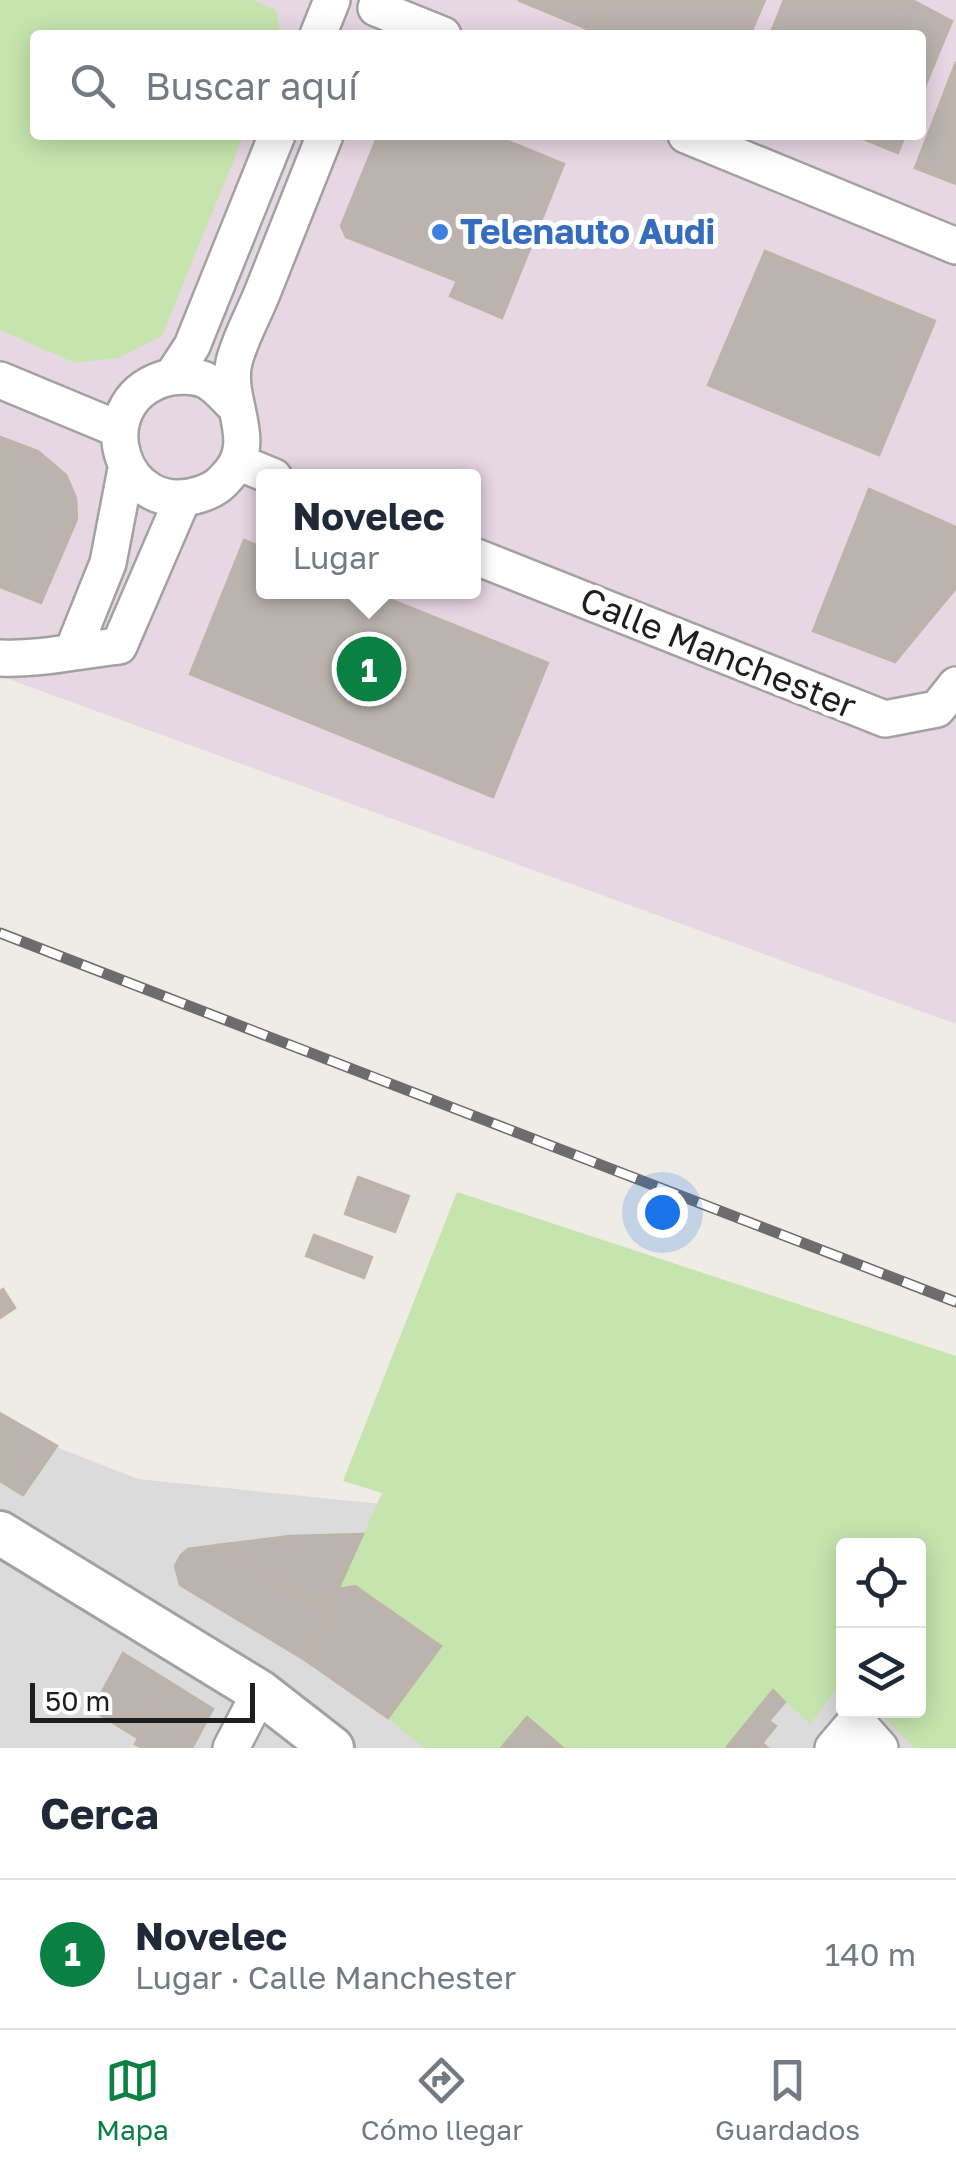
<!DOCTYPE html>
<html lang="es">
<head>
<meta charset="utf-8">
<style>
  body { margin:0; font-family:"Golos Text",sans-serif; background:#f6f6f7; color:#1f2937 }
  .controls { position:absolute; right:30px; bottom:30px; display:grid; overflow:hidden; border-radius:10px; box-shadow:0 5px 25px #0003 }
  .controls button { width:90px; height:90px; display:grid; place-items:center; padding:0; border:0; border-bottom:2px solid #e0e1e3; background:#fff; color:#1f2937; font:50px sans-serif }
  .scale { position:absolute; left:30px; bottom:25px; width:225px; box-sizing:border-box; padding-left:10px; border:5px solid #1e1e1e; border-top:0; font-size:28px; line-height:35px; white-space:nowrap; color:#1e1e1e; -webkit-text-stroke:8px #fff; paint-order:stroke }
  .you { position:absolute; left:662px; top:1212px; width:35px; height:35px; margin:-25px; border:8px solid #fff; border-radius:50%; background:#1a73e8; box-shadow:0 0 0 15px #1a73e833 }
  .badge { display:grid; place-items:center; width:65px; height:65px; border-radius:50%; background:#0b8043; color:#fff; font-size:32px; font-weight:700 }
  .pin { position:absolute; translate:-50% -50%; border:5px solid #fff; box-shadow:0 2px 10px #0006 }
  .popup { position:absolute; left:256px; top:469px; width:225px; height:130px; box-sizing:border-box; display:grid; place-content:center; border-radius:10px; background:#fff; filter:drop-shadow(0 2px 8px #0005); font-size:32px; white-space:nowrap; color:#747a83 }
  .popup b { font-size:38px; color:#1f2937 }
  .popup::after { content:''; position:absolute; left:50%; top:100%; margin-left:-20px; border:20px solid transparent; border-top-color:#fff }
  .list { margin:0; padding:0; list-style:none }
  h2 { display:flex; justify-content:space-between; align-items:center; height:130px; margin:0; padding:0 40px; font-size:42px }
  h2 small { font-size:32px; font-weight:400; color:#747a83 }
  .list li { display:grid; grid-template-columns:65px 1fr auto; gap:30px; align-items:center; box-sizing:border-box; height:150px; padding:0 40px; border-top:2px solid #e0e1e3 }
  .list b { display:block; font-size:38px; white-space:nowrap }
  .list p { margin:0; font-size:32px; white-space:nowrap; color:#747a83 }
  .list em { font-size:32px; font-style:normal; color:#747a83 }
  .icon { flex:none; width:55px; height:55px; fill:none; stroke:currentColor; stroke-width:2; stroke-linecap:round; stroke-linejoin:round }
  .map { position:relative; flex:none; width:956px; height:1748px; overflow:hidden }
  .search { position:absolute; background:#fff; box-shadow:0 5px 25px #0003; left:30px; right:30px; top:30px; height:110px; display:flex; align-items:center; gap:25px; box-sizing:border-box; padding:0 35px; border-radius:10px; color:#747a83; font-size:38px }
  .sheet { height:280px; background:#fff }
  nav { display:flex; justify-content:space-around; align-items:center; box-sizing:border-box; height:140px; border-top:2px solid #e0e1e3; background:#fff; font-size:28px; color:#747a83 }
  nav a { display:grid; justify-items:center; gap:5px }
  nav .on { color:#0b8043 }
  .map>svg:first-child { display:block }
  .residential { fill:#dcdbdb; fill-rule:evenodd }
  .industrial { fill:#e7d7e3; fill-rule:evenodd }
  .grass { fill:#c6e5ae }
  .building { fill:#bbb4ae; stroke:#bfb3a8; stroke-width:2.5 }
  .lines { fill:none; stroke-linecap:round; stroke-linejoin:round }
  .minor-casing { stroke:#a2a2a2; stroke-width:40 }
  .tertiary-casing { stroke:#a2a2a2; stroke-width:48 }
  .minor { stroke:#fff; stroke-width:35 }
  .tertiary { stroke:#fff; stroke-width:42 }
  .rail-casing { stroke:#6c6c6c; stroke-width:11 }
  .rail { stroke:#fff; stroke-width:8; stroke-dasharray:22; stroke-linecap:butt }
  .shop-dot { fill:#3f7fe0; stroke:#fff; stroke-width:4 }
  .labels { text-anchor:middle; stroke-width:10; stroke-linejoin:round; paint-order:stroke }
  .shop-label { font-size:35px; font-weight:bold; fill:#366cbe; stroke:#fff; text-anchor:start }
  .street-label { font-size:35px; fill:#1e1e1e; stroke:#fff }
</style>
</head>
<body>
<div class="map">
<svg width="956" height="1748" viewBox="0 0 956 1748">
  <rect width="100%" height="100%" fill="#eeece5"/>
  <!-- residential -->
  <path class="residential" d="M0 1425 138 1479 430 1509 956 1445V1748H0ZM844 1546H918V1710H844Z"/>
  <!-- industrial -->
  <path class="industrial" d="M0 0H956V1024L0 676ZM35 35H921V135H35ZM264 477H474V592H264Z"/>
  <!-- grass -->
  <path class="grass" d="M0 0H253L276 10 281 35H35V135H244L162 336 118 358 75 363 0 330Z
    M457 1192 956 1356V1748H915L878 1711 918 1710V1546H844L843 1680 810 1724 773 1690 726 1748H424L388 1718 440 1646 355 1587 339 1589 382 1493 343 1481Z"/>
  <!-- building -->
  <path class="building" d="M518 0H602L590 30Z
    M602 0H765L750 35H603L590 30Z
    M784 0H912L952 21 921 96V35H770Z
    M956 62V184L915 168Z
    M378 135H493L564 164 502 318 450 296 457 281 346 237 341 226Z
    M854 135H905L898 153Z
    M765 251 935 321 879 455 708 385Z
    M0 437 38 451 66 475 76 498 77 519 41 603 0 587Z
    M869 489 956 527V588L895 662 813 631Z
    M244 540 264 548V592H372L548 663 493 797 190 674Z
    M358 1177 409 1196 395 1232 345 1214Z
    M314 1235 372 1257 364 1278 306 1256Z
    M3 1289 15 1308 0 1318V1291Z
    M0 1413 57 1446 23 1495 0 1481Z
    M363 1534 328 1612 217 1545 290 1536Z
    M217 1545 328 1612 305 1660 180 1585 175 1566 181 1555 188 1549Z
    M355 1586 441 1646 388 1718 305 1660 339 1589Z
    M123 1653 170 1682 138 1738 92 1710Z
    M170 1682 213 1709 192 1748H142L135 1744Z
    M773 1690 785 1702 769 1721 776 1726 762 1743 743 1727Z
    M527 1717 563 1748H501Z
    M743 1727 762 1743 768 1748H726Z"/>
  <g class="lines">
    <!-- minor casing -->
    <g class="minor-casing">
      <path id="minor" d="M376 8 443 35
        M318 35 332 0
        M686 135 956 246
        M173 375 192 346 277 135
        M0 380 118 429
        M236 407C227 399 218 387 207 381 196 375 175 375 163 379 85 405 122 521 201 494 216 489 221 484 231 472 258 439 225 400 234 362 240 338 254 314 263 291 284 239 304 187 325 135
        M238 462 274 477
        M474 556 885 719 937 709 956 685
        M73 650 108 563 126 469
        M0 658C40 660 79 650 119 646L182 500
        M231 1748 260 1692
        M833 1748 856 1721 880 1748"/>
    </g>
    <!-- tertiary casing -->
    <g class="tertiary-casing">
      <path id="tertiary" d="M0 1533 260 1692 332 1748"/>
    </g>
    <!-- minor -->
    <use href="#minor" class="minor"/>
    <!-- tertiary -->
    <use href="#tertiary" class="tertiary"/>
    <!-- rail casing -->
    <g class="rail-casing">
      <path id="rail" d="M0 933 956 1302"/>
    </g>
    <!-- rail -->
    <use href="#rail" class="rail"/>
  </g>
  <!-- markers -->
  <circle class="shop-dot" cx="440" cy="232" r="10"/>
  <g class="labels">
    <!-- shop labels -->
    <g class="shop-label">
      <text x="460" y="244">Telenauto Audi</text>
    </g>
    <!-- street labels -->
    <g class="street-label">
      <text transform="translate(718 653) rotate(22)" y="12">Calle Manchester</text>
    </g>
  </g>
</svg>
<div class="controls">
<button><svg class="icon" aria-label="locate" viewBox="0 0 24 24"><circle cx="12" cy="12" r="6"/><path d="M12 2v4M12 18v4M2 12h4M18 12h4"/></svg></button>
<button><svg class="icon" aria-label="layers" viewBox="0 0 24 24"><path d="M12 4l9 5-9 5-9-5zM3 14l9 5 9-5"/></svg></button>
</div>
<div class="scale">50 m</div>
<div class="you"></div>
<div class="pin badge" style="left:369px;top:669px">1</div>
<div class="popup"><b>Novelec</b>Lugar</div>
<div class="search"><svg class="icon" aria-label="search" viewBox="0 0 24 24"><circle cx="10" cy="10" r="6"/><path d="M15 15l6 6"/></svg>Buscar aquí</div>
</div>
<section class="sheet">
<h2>Cerca<small></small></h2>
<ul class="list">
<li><span class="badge">1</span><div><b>Novelec</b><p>Lugar · Calle Manchester</p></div><em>140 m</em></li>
</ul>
</section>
<nav>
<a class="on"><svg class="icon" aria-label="map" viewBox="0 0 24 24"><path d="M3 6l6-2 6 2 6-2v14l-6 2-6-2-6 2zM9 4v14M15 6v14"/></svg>Mapa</a>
<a><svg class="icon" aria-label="directions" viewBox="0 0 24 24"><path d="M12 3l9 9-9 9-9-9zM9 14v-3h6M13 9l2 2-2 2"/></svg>Cómo llegar</a>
<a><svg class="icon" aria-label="saved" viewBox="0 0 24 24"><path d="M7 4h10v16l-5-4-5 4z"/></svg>Guardados</a>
</nav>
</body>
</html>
